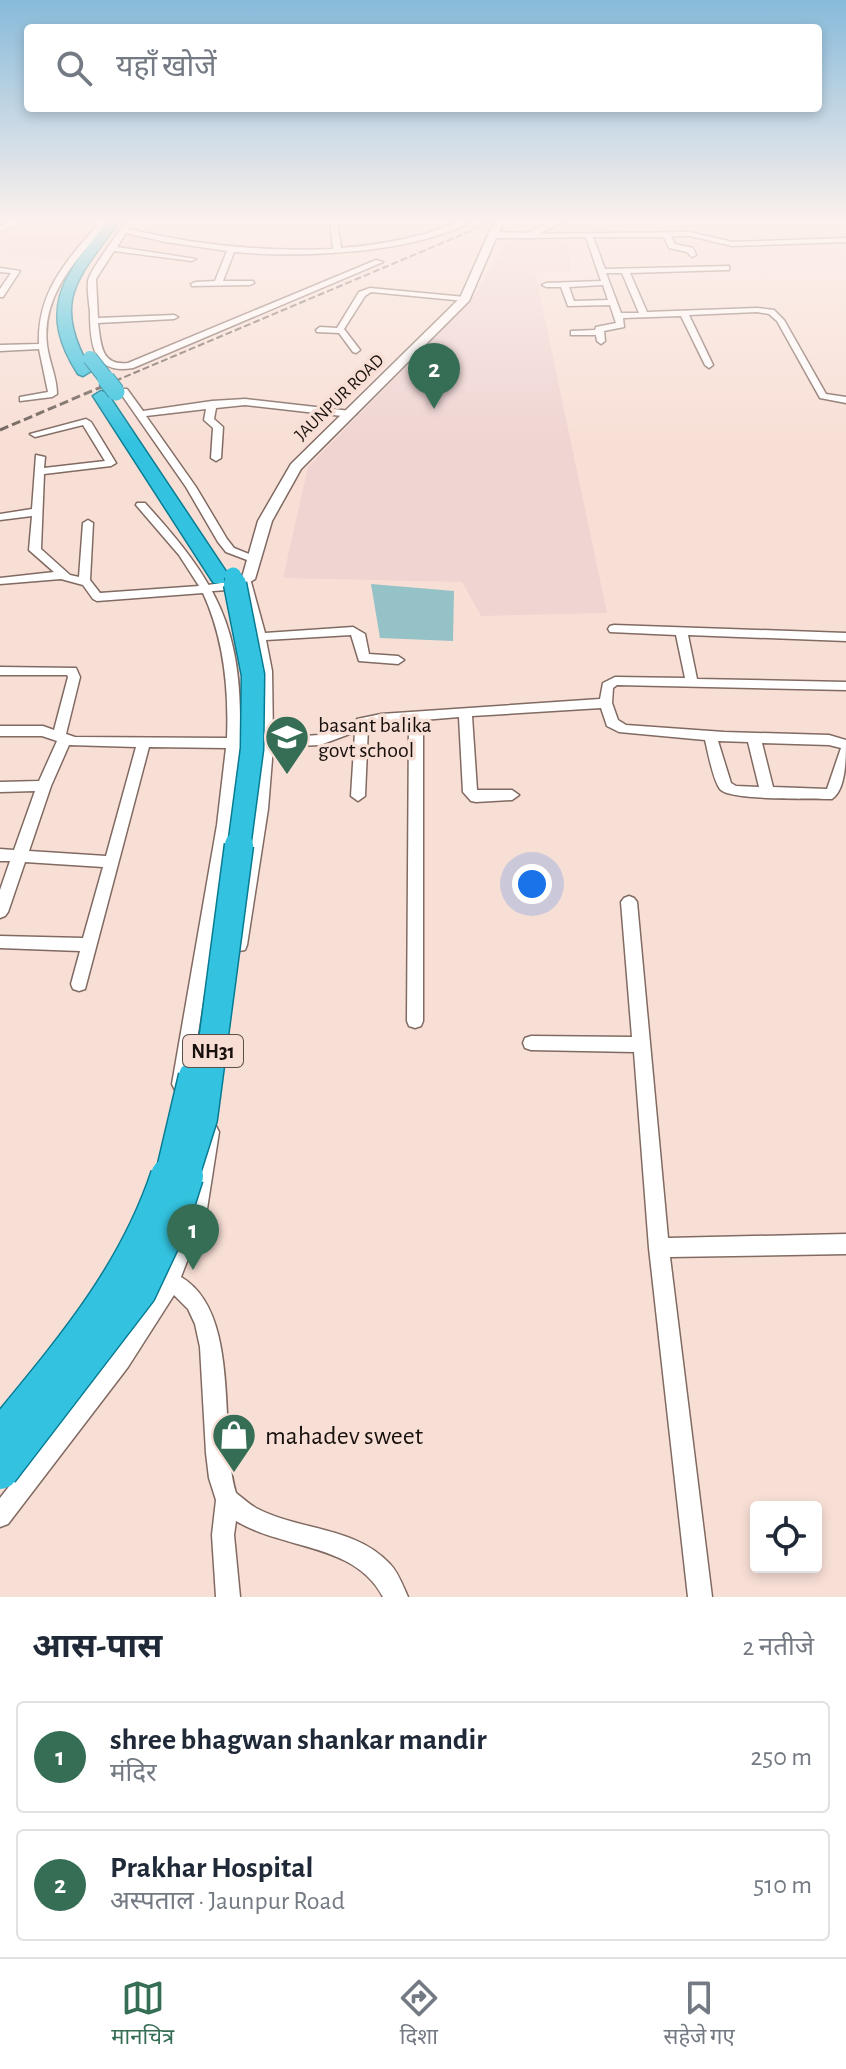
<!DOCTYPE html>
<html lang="hi">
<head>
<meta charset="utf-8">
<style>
  body { margin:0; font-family:"Alegreya Sans","Noto Sans Devanagari",sans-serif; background:#f6f6f7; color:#1f2937 }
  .controls { position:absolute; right:24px; bottom:24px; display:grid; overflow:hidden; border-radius:8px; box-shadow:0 4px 12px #0003 }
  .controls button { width:72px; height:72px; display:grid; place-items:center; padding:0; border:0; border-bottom:2px solid #e0e1e3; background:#fff; color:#1f2937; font:40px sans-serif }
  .you { position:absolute; left:532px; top:884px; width:28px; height:28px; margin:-20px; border:6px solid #fff; border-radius:50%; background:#1a73e8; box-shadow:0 0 0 12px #1a73e833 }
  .badge { display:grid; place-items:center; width:52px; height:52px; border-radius:50%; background:#356e55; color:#fff; font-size:26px; font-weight:700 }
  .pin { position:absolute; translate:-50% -66px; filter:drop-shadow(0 2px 4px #0008) }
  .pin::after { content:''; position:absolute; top:42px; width:28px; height:24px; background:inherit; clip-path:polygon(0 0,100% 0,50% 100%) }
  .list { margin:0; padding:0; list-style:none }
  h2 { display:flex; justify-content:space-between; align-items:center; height:104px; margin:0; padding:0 32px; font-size:34px }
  h2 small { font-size:26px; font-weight:400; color:#747a83 }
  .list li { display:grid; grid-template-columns:52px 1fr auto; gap:24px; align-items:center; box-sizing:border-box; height:112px; margin:0 16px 16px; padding:0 16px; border:2px solid #e0e1e3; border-radius:8px }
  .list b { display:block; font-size:30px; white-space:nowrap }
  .list p { margin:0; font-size:26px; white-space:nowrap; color:#747a83 }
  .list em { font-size:26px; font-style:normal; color:#747a83 }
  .icon { flex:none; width:44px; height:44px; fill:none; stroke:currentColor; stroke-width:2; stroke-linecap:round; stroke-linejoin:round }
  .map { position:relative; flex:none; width:846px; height:1597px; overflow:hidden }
  .search { position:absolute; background:#fff; box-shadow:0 4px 12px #0003; left:24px; right:24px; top:24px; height:88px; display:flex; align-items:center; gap:20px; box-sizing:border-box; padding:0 28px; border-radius:8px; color:#747a83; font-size:30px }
  .sheet { height:360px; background:#fff }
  nav { display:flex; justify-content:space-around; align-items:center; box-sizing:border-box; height:112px; border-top:2px solid #e0e1e3; background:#fff; font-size:22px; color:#747a83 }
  nav a { display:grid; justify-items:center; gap:4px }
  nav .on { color:#356e55 }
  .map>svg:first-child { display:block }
  .built { fill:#f2d1c5 }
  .industrial { fill:#efd4d2 }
  .water { fill:#95c2c6 }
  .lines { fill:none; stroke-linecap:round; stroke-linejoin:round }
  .minor-casing { stroke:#806a62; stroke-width:3 }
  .tertiary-casing { stroke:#806a62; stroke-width:3 }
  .trunk-casing { stroke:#087b92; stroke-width:3 }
  .minor { fill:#fff; fill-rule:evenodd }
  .tertiary { fill:#fff; fill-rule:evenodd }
  .trunk { fill:#33c3e0; fill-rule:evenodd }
  .rail-far1 { stroke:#70625c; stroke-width:2; stroke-dasharray:7 3; stroke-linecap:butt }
  .rail { stroke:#70625c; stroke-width:3; stroke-dasharray:9 4; stroke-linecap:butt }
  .trunk-bridge-far4-casing { stroke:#087b92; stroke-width:16; stroke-linecap:butt }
  .trunk-bridge-far3-casing { stroke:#087b92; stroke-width:19; stroke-linecap:butt }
  .trunk-bridge-far2-casing { stroke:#087b92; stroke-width:25; stroke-linecap:butt }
  .trunk-bridge-far1-casing { stroke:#087b92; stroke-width:31; stroke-linecap:butt }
  .trunk-bridge-casing { stroke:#087b92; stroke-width:39; stroke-linecap:butt }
  .trunk-bridge-far4 { stroke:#33c3e0; stroke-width:14 }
  .trunk-bridge-far3 { stroke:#33c3e0; stroke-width:17 }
  .trunk-bridge-far2 { stroke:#33c3e0; stroke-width:22 }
  .trunk-bridge-far1 { stroke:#33c3e0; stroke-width:28 }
  .trunk-bridge { stroke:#33c3e0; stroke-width:36 }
  .labels { text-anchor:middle; stroke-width:7; stroke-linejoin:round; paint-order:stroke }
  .far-street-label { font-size:18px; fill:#18100d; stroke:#f8dfd6 }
  .shield { fill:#f8dfd6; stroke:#5b4e49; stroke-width:2 }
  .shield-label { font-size:20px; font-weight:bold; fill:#18100d }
  .poi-label { font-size:22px; fill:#18100d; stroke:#f8dfd6; text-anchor:start }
  .near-poi-label { font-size:26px; fill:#18100d; stroke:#f8dfd6; text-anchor:start }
</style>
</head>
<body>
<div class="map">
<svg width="846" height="1597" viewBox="0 0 846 1597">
  <rect width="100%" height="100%" fill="#f8dfd6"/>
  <!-- built -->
  <path class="built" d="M35 219H84L100 225 72 260 0 255V234Z
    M124 233 155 241 178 245 171 255 113 249Z"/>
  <!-- industrial -->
  <path class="industrial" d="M510 239 568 241 571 272H535L607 613 481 616 462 582 283 578 308 467 471 300Z"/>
  <!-- water -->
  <path class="water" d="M371 584 454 591 453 641 380 638Z"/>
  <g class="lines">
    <!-- minor casing -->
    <g class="minor-casing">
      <path id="minor" d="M103 219H111C80 257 41 292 47 345 49 362 57 377 57 394L52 397 20 401V397L48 392 39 349 0 351V345L39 344C37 289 70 257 103 219Z
        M128 219H135L128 229C196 245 263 252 333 249L330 219H337L341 248C370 246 399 241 428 233 444 228 459 218 476 219 416 254 303 258 234 252L223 281H253L254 283 250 285 192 286 191 284 195 282 215 281 227 251 166 242 126 233 117 247 196 259 192 261 114 251 96 279 98 318 174 315 178 317 174 319 98 323C101 345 101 366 128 363L376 260 383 262 133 368C93 375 90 344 90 312 89 302 87 290 88 281 90 269 120 231 128 219Z
        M690 232 732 242 846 238V242L732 246 690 236H671L675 244 693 248 696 255 692 257 687 252 669 248 664 237H593L605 269 729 266V270H726L630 273 647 312 757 308 774 310 784 320 826 394 846 397V403L820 398 777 321 769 314 757 312 689 315 713 365 709 368 705 365 681 316 623 318 624 327 604 331 605 341 601 344 597 341 596 335H571V331L595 330 596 327 616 323 610 305 568 306 561 287H546L542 285 546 283 601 281 586 237 529 238 525 236 529 234ZM606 273H622L639 313H621ZM603 285 608 300 574 301 569 287Z
        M0 268 20 271 3 297H0V289L11 273 0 272Z
        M370 288 465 297 469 299 465 301 371 292 365 296 344 329 360 350 356 353 353 352 339 333 317 332 316 330 320 327 337 328 359 292Z
        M121 389H127L143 411 212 401 245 399 351 411 356 414 351 417 245 405 216 408 214 419 223 427 221 458 216 461 211 458 213 428 204 420 206 409 146 416 196 487 227 539 234 548 259 558V562L255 563 226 552 218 542 186 487 119 391Z
        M86 419 91 422 116 463 111 466 44 474 41 549 70 575 79 577 83 523 88 520 93 523 90 580 100 593 199 586 179 555 136 505 137 503H145C217 582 243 628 240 738L247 743 240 748 231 825 190 1084 187 1090 181 1092 175 1090 172 1084 217 825 226 748 149 747 85 989 79 991 73 989 71 984 80 951 0 948V936L83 938 103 867 25 862 8 912 5 916 0 918V890L10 861H0V849L14 850 35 791 0 792V782L39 781 57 741 42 736H0V726H43L54 730 68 677 67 675H0V667L76 668 80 677 66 734 75 737 227 738C229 688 224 639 203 593L97 601 93 599 83 585 61 579 0 584V578L54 572 29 550 32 516 0 520V514L32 509 36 455 45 457 44 468 105 461 83 425 35 437 30 434ZM69 745 136 747 106 856 29 851 51 786Z
        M245 579 251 582 265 633 353 627 365 634 369 654 398 656 404 660 398 664 359 661 351 635 266 640 272 671 273 738 319 735 355 722 357 719 381 714 600 699 603 683 615 677 685 678 676 635 610 632 608 629 610 626 614 625 846 633V641L688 635 697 679 846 682V690L617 685 613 688 612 703 618 720 626 725 724 732 829 735 846 740C846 758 846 790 832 799 813 798 729 801 720 789 713 780 708 752 705 740L619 732 607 726 601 708 472 716 477 790H512L519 795 512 800 476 802 471 801 463 792 459 717 423 720V1021L421 1026 415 1028 409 1026 407 1021 409 721 382 722 368 727 365 796 358 801 351 796 355 732 320 745 273 747 268 809 247 945 245 950 239 951 233 950 231 945 254 809 260 747 254 743 260 739C262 684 255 634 239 582ZM718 741 748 742 759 787 736 786 731 783ZM762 743 829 745 841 748 827 789 773 787Z
        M629 896 634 898 637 902 668 1238 846 1234V1254L670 1257 712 1597H688L649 1248 634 1052 531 1050 525 1048 523 1043 525 1038 531 1036 632 1037 621 902 624 898Z
        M210 1124 216 1126 219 1132 207 1209 181 1277C242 1313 218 1432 236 1493 243 1498 249 1504 256 1508 299 1531 355 1526 390 1564 398 1572 403 1586 408 1597H383C355 1543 284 1550 236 1521L234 1535 240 1597H216L212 1535 216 1500 209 1478 206 1453 200 1347 195 1324 188 1309 174 1295 128 1367 8 1524 0 1527V1498L114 1353 158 1286 155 1279 158 1272 164 1269 189 1209 201 1132 204 1126Z"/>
    </g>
    <!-- tertiary casing -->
    <g class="tertiary-casing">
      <path id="tertiary" d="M16 219H28L0 232V226Z
        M495 219H505L499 232 527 233 555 219H567L532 238H496L469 301 301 469 272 521 255 579 239 589 201 592V586L235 581 243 574 258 521 291 464 460 298Z"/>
    </g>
    <!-- trunk casing -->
    <g class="trunk-casing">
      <path id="trunk" d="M109 219H121C78 279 50 298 91 371L83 376 78 374C35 307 66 274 109 219Z
        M101 391 107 393 231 579 228 583H214L211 579 93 396Z"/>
    </g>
    <!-- minor -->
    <use href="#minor" class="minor"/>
    <!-- tertiary -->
    <use href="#tertiary" class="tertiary"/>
    <!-- trunk -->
    <use href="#trunk" class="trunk"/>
    <!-- rail-far1 -->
    <path class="rail-far1" d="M115 381 499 219"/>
    <!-- rail -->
    <path class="rail" d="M0 430 120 379"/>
    <!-- trunk-bridge-far4 casing -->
    <g class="trunk-bridge-far4-casing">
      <path id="trunk-bridge-far4" d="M90 358 108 381"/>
    </g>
    <!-- trunk-bridge-far3 casing -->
    <g class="trunk-bridge-far3-casing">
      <path id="trunk-bridge-far3" d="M106 379 116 392
        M233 576 235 586"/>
    </g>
    <!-- trunk-bridge-far2 casing -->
    <g class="trunk-bridge-far2-casing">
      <path id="trunk-bridge-far2" d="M235 584 253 675 252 749 239 847"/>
    </g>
    <!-- trunk-bridge-far1 casing -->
    <g class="trunk-bridge-far1-casing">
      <path id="trunk-bridge-far1" d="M169 1178 193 1076
        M184 1178 203 1118 239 845"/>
    </g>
    <!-- trunk-bridge casing -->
    <g class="trunk-bridge-casing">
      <path id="trunk-bridge" d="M0 1438C68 1355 135 1279 169 1176
        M0 1471 138 1291 170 1223 185 1176"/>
    </g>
    <!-- trunk-bridge-far4 -->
    <use href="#trunk-bridge-far4" class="trunk-bridge-far4"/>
    <!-- trunk-bridge-far3 -->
    <use href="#trunk-bridge-far3" class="trunk-bridge-far3"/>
    <!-- trunk-bridge-far2 -->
    <use href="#trunk-bridge-far2" class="trunk-bridge-far2"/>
    <!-- trunk-bridge-far1 -->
    <use href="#trunk-bridge-far1" class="trunk-bridge-far1"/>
    <!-- trunk-bridge -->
    <use href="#trunk-bridge" class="trunk-bridge"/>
  </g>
  <!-- sky -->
  <linearGradient id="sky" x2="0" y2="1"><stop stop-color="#87bada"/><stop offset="0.5" stop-color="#fcf1ed"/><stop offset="1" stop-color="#fcf1ed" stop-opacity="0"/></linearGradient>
  <rect width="846" height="442" fill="url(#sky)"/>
  <!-- icons -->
  <defs>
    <g id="school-pin" transform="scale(2.3)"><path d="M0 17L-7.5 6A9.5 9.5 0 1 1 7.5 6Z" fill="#356e55" stroke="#f8dfd6"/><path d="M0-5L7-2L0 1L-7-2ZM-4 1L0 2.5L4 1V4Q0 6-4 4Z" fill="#fff"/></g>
    <g id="shop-pin" transform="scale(2.3)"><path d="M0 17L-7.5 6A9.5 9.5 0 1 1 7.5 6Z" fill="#356e55" stroke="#f8dfd6"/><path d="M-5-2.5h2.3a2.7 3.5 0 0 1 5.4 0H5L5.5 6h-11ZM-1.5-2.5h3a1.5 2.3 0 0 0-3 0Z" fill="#fff"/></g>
  </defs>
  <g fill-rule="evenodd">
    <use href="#school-pin" x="287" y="737"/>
    <use href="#shop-pin" x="234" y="1435"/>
  </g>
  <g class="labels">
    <!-- far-street labels -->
    <g class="far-street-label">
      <text transform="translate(339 397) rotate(-44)" y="6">JAUNPUR ROAD</text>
    </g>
    <!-- shield labels -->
    <rect class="shield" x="183" y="1035" width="60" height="32" rx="6"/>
    <g class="shield-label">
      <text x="213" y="1058">NH31</text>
    </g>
    <!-- poi labels -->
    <g class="poi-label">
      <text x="318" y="732">basant balika<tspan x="318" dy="25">govt school</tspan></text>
    </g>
    <!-- near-poi labels -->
    <g class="near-poi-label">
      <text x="265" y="1444">mahadev sweet</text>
    </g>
  </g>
</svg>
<div class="controls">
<button><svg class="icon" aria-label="locate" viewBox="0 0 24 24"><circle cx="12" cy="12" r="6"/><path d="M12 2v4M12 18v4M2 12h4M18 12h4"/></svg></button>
</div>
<div class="you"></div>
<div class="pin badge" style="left:193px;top:1270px">1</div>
<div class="pin badge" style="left:434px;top:409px">2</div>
<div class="search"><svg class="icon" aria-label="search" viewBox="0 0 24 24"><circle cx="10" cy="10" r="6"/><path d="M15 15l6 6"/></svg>यहाँ खोजें</div>
</div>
<section class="sheet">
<h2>आस-पास<small>2 नतीजे</small></h2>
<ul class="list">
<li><span class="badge">1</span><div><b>shree bhagwan shankar mandir</b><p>मंदिर</p></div><em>250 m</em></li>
<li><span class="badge">2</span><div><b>Prakhar Hospital</b><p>अस्पताल · Jaunpur Road</p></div><em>510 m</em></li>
</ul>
</section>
<nav>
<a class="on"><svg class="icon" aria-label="map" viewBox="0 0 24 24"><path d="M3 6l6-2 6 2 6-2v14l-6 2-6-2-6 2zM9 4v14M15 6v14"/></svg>मानचित्र</a>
<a><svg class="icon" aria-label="directions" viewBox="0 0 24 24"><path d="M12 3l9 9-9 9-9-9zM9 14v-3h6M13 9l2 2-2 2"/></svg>दिशा</a>
<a><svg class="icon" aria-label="saved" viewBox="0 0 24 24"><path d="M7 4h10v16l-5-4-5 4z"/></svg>सहेजे गए</a>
</nav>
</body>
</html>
